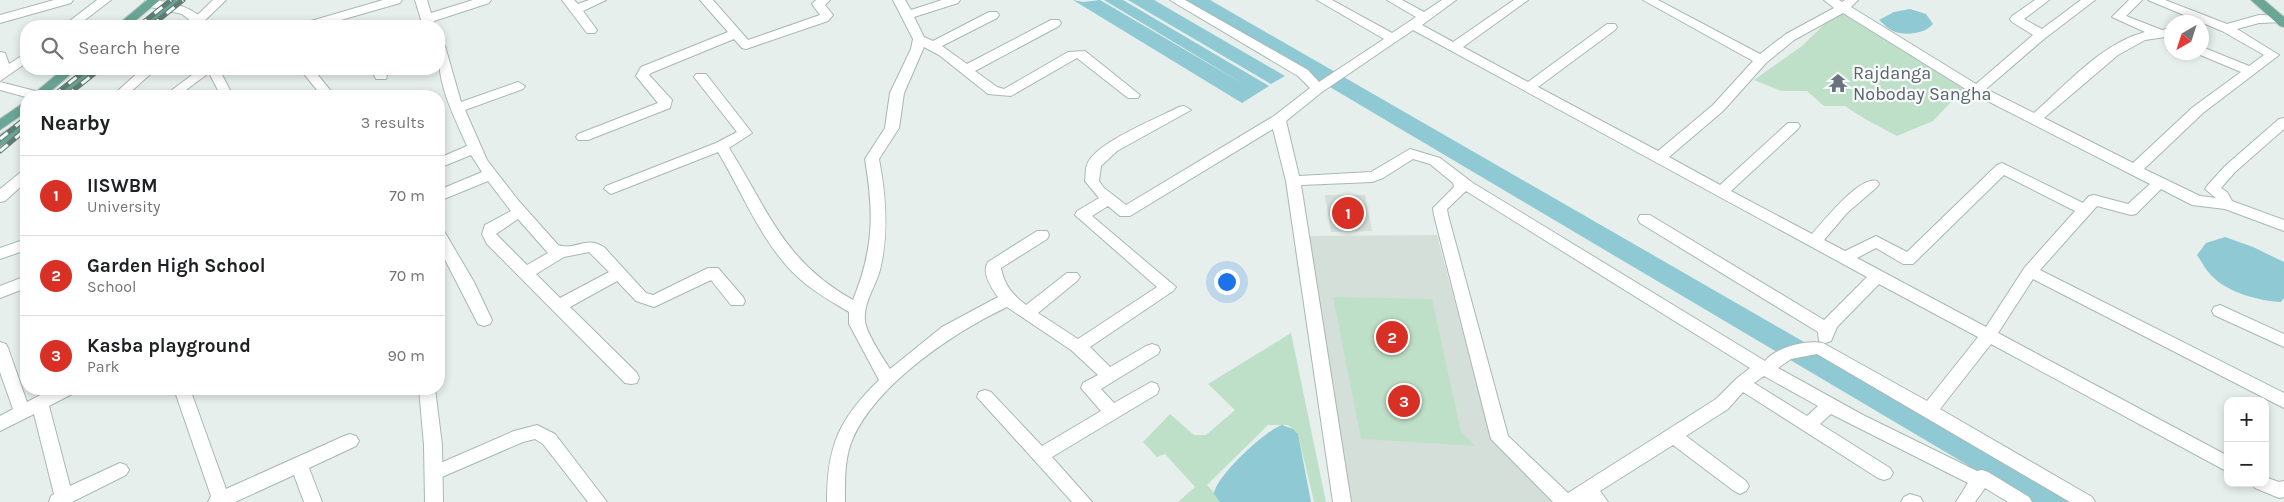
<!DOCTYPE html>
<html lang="en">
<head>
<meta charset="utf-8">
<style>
  body { margin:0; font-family:Karla,sans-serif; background:#f2f2f2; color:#202124 }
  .controls { position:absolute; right:15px; bottom:15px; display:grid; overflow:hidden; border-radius:10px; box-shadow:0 2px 8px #0003 }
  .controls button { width:45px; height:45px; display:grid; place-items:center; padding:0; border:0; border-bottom:1px solid #e0e0e0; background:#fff; color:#202124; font:25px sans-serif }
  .compass { position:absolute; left:2164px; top:15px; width:45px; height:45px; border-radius:50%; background:#fff; box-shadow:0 2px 8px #0003; rotate:219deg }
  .you { position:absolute; left:1226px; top:281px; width:18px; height:18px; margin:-12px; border:4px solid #fff; border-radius:50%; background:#1a73e8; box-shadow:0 0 0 8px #1a73e833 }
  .badge { display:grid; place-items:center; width:32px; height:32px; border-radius:50%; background:#d93025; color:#fff; font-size:16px; font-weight:700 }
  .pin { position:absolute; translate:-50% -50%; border:2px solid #fff; box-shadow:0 1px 5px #0006 }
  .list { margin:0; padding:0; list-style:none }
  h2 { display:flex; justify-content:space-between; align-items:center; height:65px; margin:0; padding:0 20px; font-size:21px }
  h2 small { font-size:16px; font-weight:400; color:#757577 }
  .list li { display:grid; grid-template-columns:32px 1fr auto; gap:15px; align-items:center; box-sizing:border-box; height:80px; padding:0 20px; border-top:1px solid #e0e0e0 }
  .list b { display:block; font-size:19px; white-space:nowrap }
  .list p { margin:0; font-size:16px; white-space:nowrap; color:#757577 }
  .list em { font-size:16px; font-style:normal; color:#757577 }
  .icon { flex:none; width:28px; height:28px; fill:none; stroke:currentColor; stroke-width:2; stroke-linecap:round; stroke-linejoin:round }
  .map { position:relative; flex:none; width:2284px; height:502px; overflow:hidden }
  .search { position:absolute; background:#fff; box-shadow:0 2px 8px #0003; left:20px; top:20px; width:425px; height:55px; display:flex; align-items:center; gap:12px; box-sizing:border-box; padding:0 18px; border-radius:20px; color:#757577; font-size:19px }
  .panel { position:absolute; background:#fff; box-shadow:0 2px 8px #0003; left:20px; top:90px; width:425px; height:305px; border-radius:20px }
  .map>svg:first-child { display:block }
  .built { fill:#d4dfda }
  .green { fill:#bfe0c8 }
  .water { fill:#8ec9d4 }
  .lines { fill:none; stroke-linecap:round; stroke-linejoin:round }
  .street-casing { stroke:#a8b8b2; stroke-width:2 }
  .secondary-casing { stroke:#a4bbb3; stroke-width:2 }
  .primary-casing { stroke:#c2cac8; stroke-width:2 }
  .street { fill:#fff; fill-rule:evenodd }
  .secondary { fill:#fff; fill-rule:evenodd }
  .primary { fill:#6aa596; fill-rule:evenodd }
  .rail-casing { stroke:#5f7d75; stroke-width:5 }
  .rail { stroke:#f7fbf9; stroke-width:3; stroke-dasharray:10; stroke-linecap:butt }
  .labels { text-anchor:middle; stroke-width:4.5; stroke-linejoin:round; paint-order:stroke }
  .worship-label { font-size:18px; fill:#5b616d; stroke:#f7fbf9; text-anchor:start }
</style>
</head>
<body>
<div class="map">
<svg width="2284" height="502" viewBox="0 0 2284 502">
  <rect width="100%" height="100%" fill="#e6efeb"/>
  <!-- built -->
  <path class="built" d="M1325 195H1365L1372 231 1331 232Z
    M1437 235 1491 439 1555 497 1549 502H1348L1302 236Z"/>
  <!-- green -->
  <path class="green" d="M1838 11 1966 86 1933 121 1897 136 1865 119 1845 106H1824L1807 91H1781L1754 80 1802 46Z
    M1333 297 1432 299 1461 432 1475 446 1361 439Z
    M1291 333 1326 502H1314L1298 434 1288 425H1268L1207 485 1223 502H1178L1195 487 1165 454 1157 457 1143 442 1170 414 1194 435H1206L1235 410 1208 384Z"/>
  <!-- water -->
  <path class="water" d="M1073 0 1083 2 1100 0 1245 85 1104 0H1123L1269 86 1242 103Z
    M1128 0H1154L1285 76 1271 84Z
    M1183 0H1210L2082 502H2030Z
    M1910 9 1926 14 1933 24C1925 34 1904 36 1893 31 1888 29 1883 23 1879 20L1894 12Z
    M2225 237 2253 247 2284 262V298L2281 302C2260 301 2229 293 2213 277 2206 271 2202 262 2197 255L2206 243Z
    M1282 425 1293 429 1298 434 1311 502H1220L1214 494C1215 477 1266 430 1282 425Z"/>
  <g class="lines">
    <!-- street casing -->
    <g class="street-casing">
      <path id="street" d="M54 0H73L71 3 0 23V15Z
        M97 0H111L77 26H63Z
        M213 0H226L199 26H186Z
        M383 0H402L400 3 320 26H302L304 23Z
        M415 0H427L431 13 473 0H491L489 3 434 21 435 26H423Z
        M562 0H574L578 4 589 0H606L583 11 597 30 595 33H587Z
        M700 0H713L748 40 820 15 812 4 816 0H830L825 5 833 15 828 21 746 49 742 48 734 39 651 73 649 75 672 100 670 108 588 140H578L576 137 578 134 658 103 636 76 641 67 728 32Z
        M893 0H905L911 10 942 0H960L958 3 914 17 924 37 933 41 989 12H997L999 15 997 18 942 46 967 64 1051 20H1059L1061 23 1059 26 975 71 997 87 1004 89 1068 52 1085 51 1140 95 1138 98H1128L1077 58 1011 96 988 94 939 55 924 47 904 93 899 128 879 159C886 196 889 233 880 270 875 288 863 303 865 321 866 333 883 358 890 369L942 327 998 297C992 289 981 273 988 262L1037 231H1047L1049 235 1047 239 1001 268C1004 285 1013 295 1026 305L1067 273H1077L1080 277 1077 281 1038 313 1078 339 1157 287 1075 215 1077 211 1099 198 1085 181C1086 176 1085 170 1087 165 1094 143 1158 118 1179 107L1184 106 1191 110 1117 151 1101 166 1099 181 1104 188 1126 205 1274 116 1310 88 1298 76 1170 0H1185L1308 70 1319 82 1384 39 1317 0H1332L1392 33 1416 17 1387 0H1402L1424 12 1442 0H1456L1422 25 1453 42 1514 0H1528L1463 47 1528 82 1607 24H1615L1617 27 1615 30 1538 87 1658 151 1713 105 1753 61 1643 0H1658L1760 54 1786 34 1834 8 1824 0H1839L1842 2 1845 0H1858L1851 7 1976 84 2033 35 2012 22 2010 19 2012 16 2035 0H2049L2024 19 2042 29 2081 0H2095L2044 39 1986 89 2034 113C2066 85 2102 43 2145 32L2112 17 2129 0H2142L2126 16 2162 30 2172 28V36L2145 40 2118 55 2044 118 2133 163 2193 107 2241 72 2198 54 2202 52V47L2249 66 2264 55 2222 31 2148 0H2165L2227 24 2259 15 2283 16V22L2259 23 2237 29 2279 55 2203 113 2144 169 2200 196 2216 198 2205 189 2207 186 2225 166 2279 119 2284 118V129L2235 172 2221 188 2227 192 2232 201 2284 220V231L2225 209 2192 205 2161 189 2136 214 2131 215 2097 206 2040 270 2284 393V408L2033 279 1998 333 2228 456V472L1991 344 1940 409 2092 497 2095 502H2070L1817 354 1791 359 1778 368 1863 415 1977 471 1982 470 1988 472 2029 497 2032 502H2008L1985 488 1975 502H1956L1968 483 1831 414 1820 424 1890 468 1893 473 1890 478 1884 480 1878 478 1743 392 1728 409 1686 436 1746 481 1749 486 1746 491 1740 494 1734 491 1673 445 1600 491 1608 502H1553L1491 439 1434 215 1433 208 1454 187 1453 183 1430 164 1413 159 1383 178 1372 182 1301 185 1351 502H1333L1286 181 1273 129 1130 216H1120L1108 206 1092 216 1176 287 1173 291 1090 347 1110 367 1146 346 1152 344 1158 346 1160 350 1158 354 1101 389 1114 403 1151 382 1157 384 1159 389 1157 394 1052 457 1092 502H1072L977 397 979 392 985 390 991 392 1042 446 1101 411 1081 388 1083 383 1098 375 1071 350 1007 307C954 332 878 383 853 438 844 458 845 481 845 502H827C827 446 839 419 879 380L849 324V312C832 302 816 293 801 280 763 247 744 195 718 152L616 192 611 194 604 189 606 186 716 143 737 132 694 77 696 74H706L752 133 729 148C769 211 783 261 853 300 874 248 874 213 865 159L885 128 890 93 911 49 913 39ZM1843 13 1972 93 2150 184 2128 204 2094 195 2089 196 2083 203 2002 163 1997 165 1907 252 1876 236 1845 251 1824 240 1847 213 1877 187 1879 184 1877 181C1859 176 1824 221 1812 234L1731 191 1798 129 1800 126 1798 123H1788L1720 185 1669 157 1723 111 1766 63 1794 40ZM1413 30 1867 277 1824 320 1650 215H1640L1638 219 1640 223 1818 332 1819 341 1825 343 1831 341 1837 327 1879 284 1978 337 1927 401 1823 343C1806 340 1776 347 1765 361L1473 183 1440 158 1410 149 1371 172 1299 176 1286 121 1322 92ZM2004 175 2075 211 2025 267 1986 327 1857 258 1876 248 1903 264H1913ZM1466 191 1750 368 1736 379 1716 399 1568 493 1508 436 1448 215 1447 209ZM1764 376 1818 406 1807 416 1754 383Z
        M439 42 445 46 461 102 518 82 525 86 523 89 465 110 487 160 518 200 558 245C577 251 585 235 604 247L646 293 653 295 708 268H718L743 297 745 301 743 305H731L711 280 654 307 636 301 617 281 570 307 637 373 639 378 637 383 631 384 625 383 487 244 482 234 485 225 511 211 488 181 439 201V190L482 172 471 155 439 168V158L467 146C451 109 436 83 439 42ZM518 219 548 253 527 265 496 234ZM589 252 609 272 560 298 536 274 564 257Z
        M0 52 5 53 9 64 26 53V63L0 81Z
        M142 69H156L126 96H112Z
        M200 69H214L178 96H164Z
        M300 69H313L335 96H322Z
        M371 69H383L387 76 386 79H376Z
        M0 82 43 93 45 96 26 97 0 90Z
        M26 170V182L5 201 0 202V189L21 172Z
        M439 230 444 231 474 282 492 320 490 324 484 326 478 324 476 320 439 248Z
        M26 239V250L0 259V248Z
        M26 276V288L0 298V286Z
        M2220 305 2284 334V347L2214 315 2212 311 2214 307Z
        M0 342 6 344 8 348 27 402 52 389H74L72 394 49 406 70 486 120 463 126 465 129 470 126 475 72 502H49L51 496 54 494 34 414 0 431V416L13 409 0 372Z
        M174 389H190L226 489 344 436 350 434 356 436 359 441 356 446 309 468 322 502H304L294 475 235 502H208L211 496Z
        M537 425 555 434 607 502H588L543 444 535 439 523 442 435 480 429 478 426 473 429 468 514 431Z
        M2265 477 2279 482 2284 481V497L2279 498 2255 488 2252 483H2265Z
        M1910 494 1920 497 1923 502H1901L1904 497Z"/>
    </g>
    <!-- secondary casing -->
    <g class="secondary-casing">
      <path id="secondary" d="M146 0C169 0 196 7 209 26H197L182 14 146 6 144 3Z
        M207 69H219L233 96H221Z
        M419 389H435L442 445 443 502H425L424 445Z"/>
    </g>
    <!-- primary casing -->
    <g class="primary-casing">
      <path id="primary" d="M147 0H160L129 26H116Z
        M169 0H182L152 26H139Z
        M2251 0H2264L2284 17V27L2280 26Z
        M63 69H77L45 96H31Z
        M84 69H98L65 96H51Z
        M26 101V112L0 130V119Z
        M26 117V128L0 147V135Z"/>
    </g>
    <!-- street -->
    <use href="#street" class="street"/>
    <!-- secondary -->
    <use href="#secondary" class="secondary"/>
    <!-- primary -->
    <use href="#primary" class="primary"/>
    <!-- rail casing -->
    <g class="rail-casing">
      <path id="rail" d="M139 26 171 0
        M151 26 183 0
        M53 96 87 69
        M66 96 100 69
        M0 139 26 118
        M0 151 26 129"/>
    </g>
    <!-- rail -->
    <use href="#rail" class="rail"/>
  </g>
  <!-- icons -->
  <defs>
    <g id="temple-bare" transform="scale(1.5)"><path d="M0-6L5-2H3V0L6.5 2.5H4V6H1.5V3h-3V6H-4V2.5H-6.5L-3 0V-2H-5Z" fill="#6b7280" stroke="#f7fbf9" stroke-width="2.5" paint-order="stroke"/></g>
  </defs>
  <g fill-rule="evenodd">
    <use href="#temple-bare" x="1838" y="83"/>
  </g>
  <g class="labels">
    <!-- worship labels -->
    <g class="worship-label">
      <text x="1853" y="79">Rajdanga<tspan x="1853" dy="21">Noboday Sangha</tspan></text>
    </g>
  </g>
</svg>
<div class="controls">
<button>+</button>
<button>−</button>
</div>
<svg class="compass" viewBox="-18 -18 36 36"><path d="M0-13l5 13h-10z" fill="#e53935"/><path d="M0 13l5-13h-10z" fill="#757577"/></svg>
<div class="you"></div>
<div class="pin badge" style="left:1348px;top:213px">1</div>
<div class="pin badge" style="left:1392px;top:337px">2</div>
<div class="pin badge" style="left:1404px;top:401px">3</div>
<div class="search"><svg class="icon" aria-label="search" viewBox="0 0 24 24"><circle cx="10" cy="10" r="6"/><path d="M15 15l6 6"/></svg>Search here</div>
<section class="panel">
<h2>Nearby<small>3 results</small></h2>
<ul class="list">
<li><span class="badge">1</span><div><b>IISWBM</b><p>University</p></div><em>70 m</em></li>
<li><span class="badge">2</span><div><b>Garden High School</b><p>School</p></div><em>70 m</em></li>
<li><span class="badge">3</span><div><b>Kasba playground</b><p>Park</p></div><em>90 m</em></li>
</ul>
</section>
</div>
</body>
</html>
